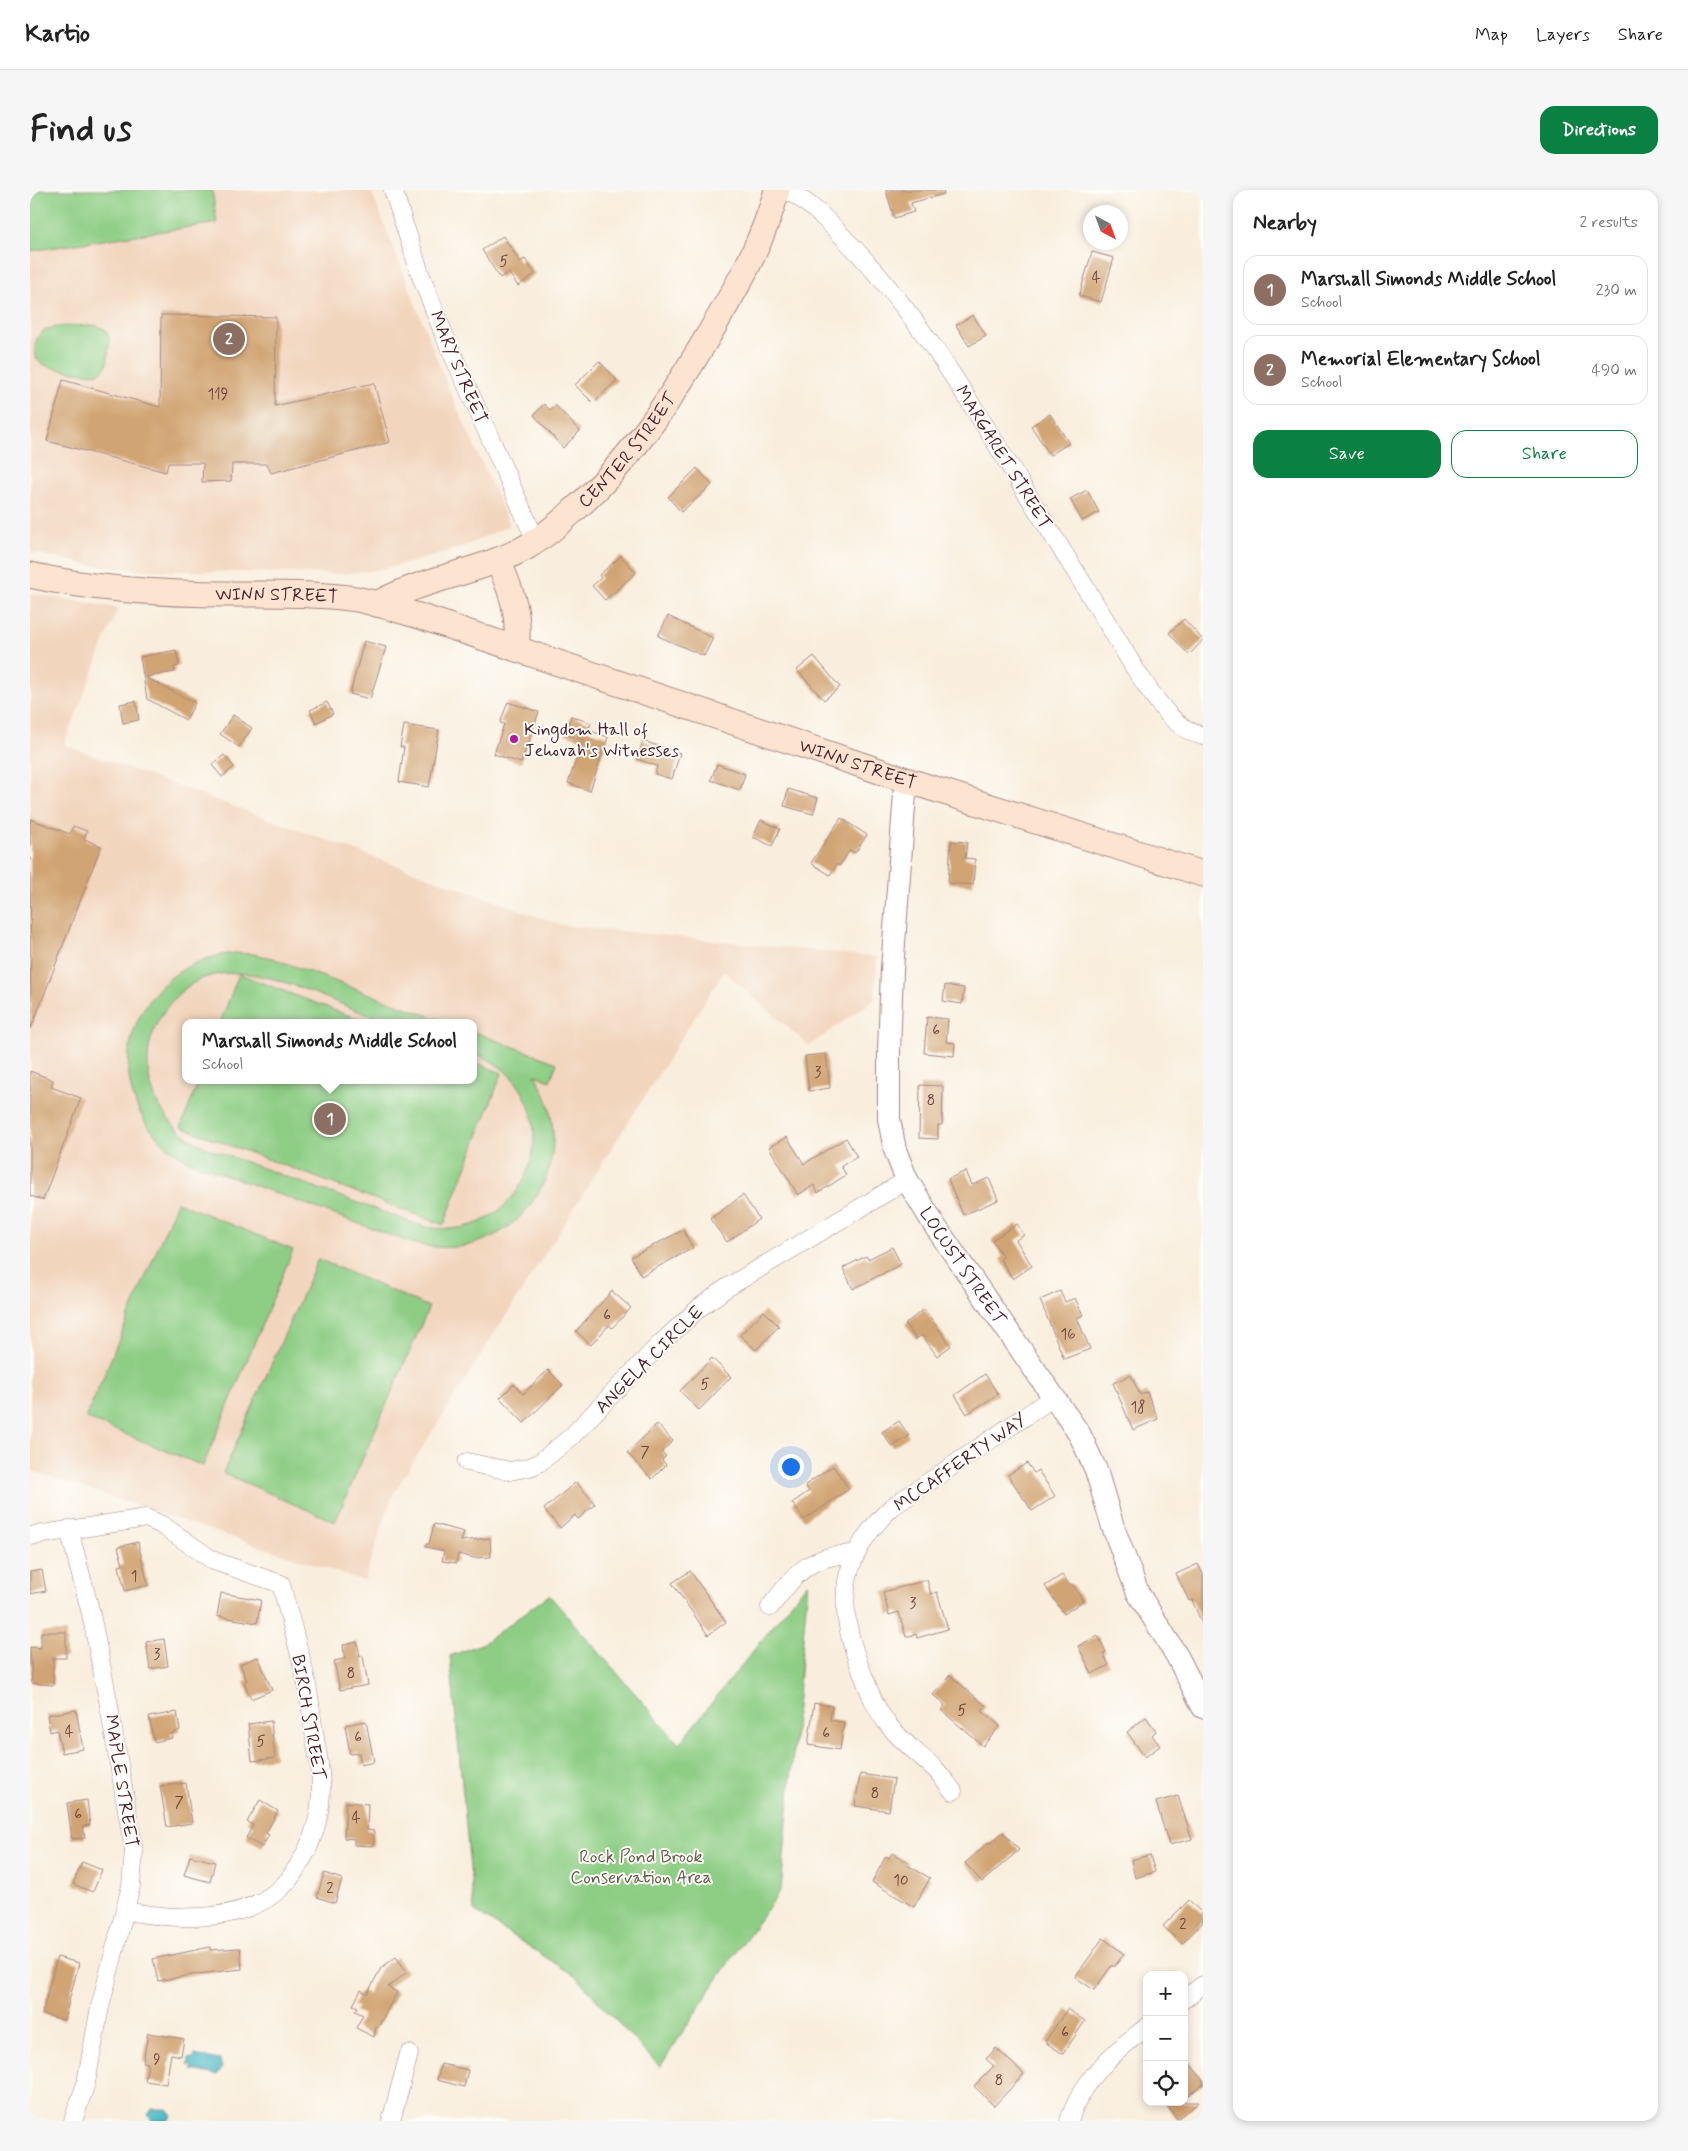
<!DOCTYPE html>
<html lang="en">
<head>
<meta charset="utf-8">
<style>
  body { margin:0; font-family:Mynerve,sans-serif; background:#f6f6f6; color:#222 }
  .controls { position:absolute; right:15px; bottom:15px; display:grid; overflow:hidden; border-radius:10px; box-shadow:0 2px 8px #0003 }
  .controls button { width:45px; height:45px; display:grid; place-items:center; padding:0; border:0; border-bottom:1px solid #e0e0e0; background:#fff; color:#222; font:25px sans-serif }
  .compass { position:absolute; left:1053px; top:15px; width:45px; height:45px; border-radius:50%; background:#fff; box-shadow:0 2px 8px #0003; rotate:139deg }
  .you { position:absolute; left:760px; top:1276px; width:18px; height:18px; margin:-12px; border:4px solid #fff; border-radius:50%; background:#1a73e8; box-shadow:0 0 0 8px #1a73e833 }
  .badge { display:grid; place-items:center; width:32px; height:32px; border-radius:50%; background:#0b8043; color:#fff; font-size:16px; font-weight:700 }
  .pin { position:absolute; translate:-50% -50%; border:2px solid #fff; box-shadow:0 1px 5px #0006 }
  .popup { position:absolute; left:152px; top:829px; width:295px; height:65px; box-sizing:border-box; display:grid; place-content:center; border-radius:10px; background:#fff; filter:drop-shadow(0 1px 4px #0005); font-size:16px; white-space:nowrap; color:#767676 }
  .popup b { font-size:19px; color:#222 }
  .popup::after { content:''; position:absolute; left:50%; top:100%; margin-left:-10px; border:10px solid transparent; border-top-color:#fff }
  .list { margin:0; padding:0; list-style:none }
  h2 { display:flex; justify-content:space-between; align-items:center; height:65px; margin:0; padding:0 20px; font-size:21px }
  h2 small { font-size:16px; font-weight:400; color:#767676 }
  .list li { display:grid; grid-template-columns:32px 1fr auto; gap:15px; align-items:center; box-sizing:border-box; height:70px; margin:0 10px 10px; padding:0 10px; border:1px solid #e0e0e0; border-radius:15px }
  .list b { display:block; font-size:19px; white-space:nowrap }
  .list p { margin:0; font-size:16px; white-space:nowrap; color:#767676 }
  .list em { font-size:16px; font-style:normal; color:#767676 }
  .actions { display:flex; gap:10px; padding:15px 20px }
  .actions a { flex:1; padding:11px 0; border:1px solid #0b8043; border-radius:15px; text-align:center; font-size:18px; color:#0b8043 }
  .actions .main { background:#0b8043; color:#fff }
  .icon { flex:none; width:28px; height:28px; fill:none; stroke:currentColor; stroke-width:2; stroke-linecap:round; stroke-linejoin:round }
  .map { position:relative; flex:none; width:1173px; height:1931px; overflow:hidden; border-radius:15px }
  header { display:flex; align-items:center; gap:30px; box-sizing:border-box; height:70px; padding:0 25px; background:#fff; border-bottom:1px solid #e0e0e0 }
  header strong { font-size:24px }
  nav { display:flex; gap:28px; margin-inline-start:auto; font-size:18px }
  .intro { display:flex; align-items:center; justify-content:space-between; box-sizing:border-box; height:120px; padding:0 30px }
  h1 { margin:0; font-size:35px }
  .button { padding:12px 22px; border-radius:15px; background:#0b8043; color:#fff; font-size:18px; font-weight:700 }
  main { display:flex; gap:30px; padding:0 30px }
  aside { flex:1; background:#fff; border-radius:15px; box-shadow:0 2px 8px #0003 }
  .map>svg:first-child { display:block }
  .built { fill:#f2d5bd; fill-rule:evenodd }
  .green { fill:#8dcd84; stroke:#6c7658 }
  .water { fill:#4bb8c4; stroke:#4a6c78 }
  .building { fill:#d1a473 }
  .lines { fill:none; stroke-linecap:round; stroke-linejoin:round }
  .minor-casing { stroke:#a28684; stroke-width:19 }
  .tertiary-casing { stroke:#a28684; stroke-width:24 }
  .secondary-casing { stroke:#a28684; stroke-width:27 }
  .minor { stroke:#fff; stroke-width:18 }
  .tertiary { stroke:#fff; stroke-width:22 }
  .secondary { stroke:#fde4d0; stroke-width:25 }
  .poi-dot { fill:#b5179e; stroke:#fdfcf7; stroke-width:2 }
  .labels { text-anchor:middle; stroke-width:4; stroke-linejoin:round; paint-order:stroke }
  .number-label { font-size:15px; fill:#6c403d }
  .street-label { font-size:18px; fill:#4a1f2b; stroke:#fdfcf7 }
  .poi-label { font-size:18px; fill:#4a1f2b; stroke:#fdfcf7; text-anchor:start }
  .park-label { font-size:18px; fill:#615c4a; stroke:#fdfcf7 }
</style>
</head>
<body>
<header>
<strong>Kartio</strong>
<nav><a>Map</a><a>Layers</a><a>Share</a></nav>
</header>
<div class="intro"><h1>Find us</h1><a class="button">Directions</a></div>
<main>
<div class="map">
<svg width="1173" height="1931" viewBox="0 0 1173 1931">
  <rect width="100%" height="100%" fill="#fdfcf7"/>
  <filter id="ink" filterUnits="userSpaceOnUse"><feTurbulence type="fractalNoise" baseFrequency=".02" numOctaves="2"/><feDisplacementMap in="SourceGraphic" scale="10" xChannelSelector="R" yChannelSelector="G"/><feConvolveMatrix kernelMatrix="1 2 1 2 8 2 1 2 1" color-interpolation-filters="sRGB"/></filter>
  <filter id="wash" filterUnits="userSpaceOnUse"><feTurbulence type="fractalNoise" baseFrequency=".0096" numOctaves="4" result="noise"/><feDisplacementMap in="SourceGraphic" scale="20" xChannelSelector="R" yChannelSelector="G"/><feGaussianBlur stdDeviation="1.12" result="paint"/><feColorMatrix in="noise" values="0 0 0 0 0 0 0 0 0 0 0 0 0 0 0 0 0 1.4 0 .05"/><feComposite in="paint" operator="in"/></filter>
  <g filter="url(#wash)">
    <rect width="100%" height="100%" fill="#f9eedd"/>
    <!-- built -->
    <path class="built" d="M0 0H341L417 195 480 335 433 357 379 373 347 380 309 384 108 380 60 375 0 362Z
      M0 403 88 418 34 555 531 735 847 767 845 809 779 856 694 781 363 1304 334 1391 0 1280ZM156 833H444V890H156Z"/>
    <!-- green -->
    <path class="green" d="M0 0H182L187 33 0 61Z
      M65 135 75 139C81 147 79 155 78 165 78 173 76 180 68 183 60 186 17 178 11 173 1 166 4 146 15 140 26 135 52 136 65 135Z
      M205 763 224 764 242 768 418 833C402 833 377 836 361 832 290 814 186 735 131 826 118 847 114 875 122 899 131 927 151 946 177 958L386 1034C498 1069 555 905 444 863V842L527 873 520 891 505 885C561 976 479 1086 376 1051L166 974C57 925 87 774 205 763Z
      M209 784 338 833H190Z
      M444 872 472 883 414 1035 151 937 169 890H444Z
      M147 1012 263 1060 173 1276 56 1228Z
      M288 1069 399 1117 305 1332 193 1283Z
      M778 1392 751 1700 694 1779 630 1877 572 1816 548 1788 444 1721 420 1466 454 1453 519 1405 649 1554Z"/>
    <!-- water -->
    <path class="water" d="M164 1865 190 1870 192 1878 187 1885 161 1880 162 1876 158 1875 159 1868 163 1869Z
      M122 1919H137L142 1925 138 1931H122L118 1925Z"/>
    <g id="blocks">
      <!-- building -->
      <path class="building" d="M856 0H913L914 4 881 13 884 22 864 28Z
        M473 46 490 72 495 69 505 84 488 96 478 82 470 88 452 60Z
        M1062 62 1084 68 1071 112 1049 106Z
        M131 125 246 127 245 216 344 193 360 252 241 283 237 274H202L201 291 172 292 173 273H138L136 282 17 251 33 190 130 217Z
        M943 125 956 146 939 156 926 135Z
        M569 171 587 190 563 213 545 195Z
        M514 214 520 220 525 215 550 241 533 258 504 225Z
        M1020 224 1039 253 1020 265 1001 236Z
        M667 278 682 295 651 322 638 307Z
        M1057 300 1069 322 1052 331 1040 309Z
        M591 366 606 383 575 410 562 396 571 388 569 385Z
        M638 426 683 448 674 466 628 446Z
        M1154 429 1173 450 1159 465 1139 443Z
        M334 451 356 457 340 509 320 504Z
        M146 460 149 476 144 477 145 482 115 487 165 513 156 530 117 509 110 467Z
        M784 466 810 497 794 510 767 480Z
        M106 511 109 530 93 533 90 514Z
        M297 512 303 524 286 533 280 520Z
        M478 512 509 522 491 573 464 564 474 534 470 533Z
        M203 525 222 538 209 557 190 544Z
        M541 526 561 533 558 540 578 547 560 601 538 593 553 550 535 544Z
        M374 535 409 540 399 597 369 592 374 557H370Z
        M613 551 650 563 642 589 625 584 627 576 607 569Z
        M194 565 204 577 192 587 182 575Z
        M687 574 715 584 710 600 681 590Z
        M758 599 788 608 783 624 754 616Z
        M811 628 837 645 825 663 820 660 809 676 807 674 800 685 781 673Z
        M0 629 40 644 43 636 57 641 54 649 71 656 1 839Z
        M731 630 750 639 742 656 723 647Z
        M921 651 937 652 935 668 945 669 943 695 918 693Z
        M915 795 934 798 932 814 913 811Z
        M897 827 918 829 916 852 925 853 924 866 894 863Z
        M796 864 800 898 779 901 775 866Z
        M0 881 23 890 21 897 51 908 13 1010 0 1006Z
        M890 895 913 896 912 935H908V949L889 948Z
        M757 947 774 974 816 948 827 967 811 976 816 985 788 1003 784 995 768 1005 739 957Z
        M936 981 942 995 959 988 968 1010 933 1025 918 989Z
        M713 1005 729 1029 697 1052 680 1029Z
        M987 1034 994 1045 986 1050 1002 1076 983 1089 970 1069 973 1067 962 1050Z
        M653 1040 663 1058 611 1086 601 1067Z
        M862 1057 871 1074 823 1099 813 1078 836 1066 838 1069Z
        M582 1101 601 1118 582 1138 579 1135 561 1155 546 1141Z
        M1030 1101 1035 1112 1045 1108 1053 1125 1047 1128 1060 1159 1034 1169 1010 1110Z
        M894 1119 921 1156 907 1166 892 1145 886 1149 875 1134Z
        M734 1121 749 1136 726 1160 710 1145Z
        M682 1168 701 1187 669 1220 650 1201Z
        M518 1180 533 1195 494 1233 470 1208 484 1194 493 1204Z
        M955 1184 968 1204 937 1224 925 1205Z
        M1101 1185 1110 1205 1117 1202 1128 1229 1103 1240 1083 1193Z
        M869 1231 879 1246 862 1257 852 1242Z
        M627 1234 643 1251 631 1262 636 1266 632 1270 636 1275 622 1289 597 1263Z
        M997 1273 1004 1283 1008 1280 1025 1306 1002 1321 978 1285Z
        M803 1276 819 1299 774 1330 762 1313 779 1301 775 1295Z
        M546 1292 565 1314 548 1329 545 1325 530 1338 514 1319Z
        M404 1334 434 1342 431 1351 460 1348 461 1367 444 1368 428 1364 426 1373 412 1371 414 1361 396 1357V1354H399Z
        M108 1352 118 1395 95 1401 89 1376 93 1375 88 1357Z
        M1168 1374 1173 1384V1436L1162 1410 1159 1411 1146 1384Z
        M12 1380 16 1401 0 1404V1382Z
        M660 1381 696 1432 678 1445 642 1393Z
        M1032 1385 1040 1395 1042 1394 1053 1411 1034 1424 1015 1396Z
        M897 1390 901 1404 907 1402 918 1439 887 1448 886 1444 876 1447 869 1422 859 1425 853 1402Z
        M191 1403 231 1410 227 1433 187 1426Z
        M11 1442H36V1468H23V1495L2 1493 0 1457 11 1458Z
        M1068 1446 1076 1462 1073 1464 1079 1475 1062 1484 1048 1456Z
        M134 1449 138 1476 120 1479 116 1452Z
        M327 1452 330 1466H333L338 1495 310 1500 304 1471 315 1469 313 1455Z
        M228 1467 242 1500 221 1509 214 1492 217 1490 210 1474Z
        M920 1485 956 1516 952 1521 970 1536 953 1556 911 1520 915 1515 903 1505Z
        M784 1513 802 1516 800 1530 814 1532 810 1560 778 1555Z
        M46 1520 53 1559 32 1563 27 1540 20 1542 17 1525Z
        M147 1522 150 1540 141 1544 142 1548 124 1552 119 1527Z
        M1116 1527 1126 1541 1122 1545 1130 1556 1115 1567 1097 1542Z
        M241 1531 245 1568 222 1571 218 1534Z
        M336 1531 344 1572 331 1575 329 1563 320 1564 315 1535Z
        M830 1584 864 1589 859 1621 825 1616Z
        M156 1593 162 1633 137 1637 130 1596Z
        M1148 1606 1162 1649 1139 1655 1126 1612Z
        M57 1610 60 1635 53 1636 55 1648 42 1649 37 1613Z
        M230 1610 248 1621 236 1643 239 1645 232 1657 216 1648 223 1635 217 1632Z
        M316 1612 338 1614 337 1640 344 1641 343 1656 324 1655V1649L314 1648Z
        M973 1642 989 1660 952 1692 935 1673 959 1652 961 1653Z
        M862 1663 878 1672 877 1675 900 1688 884 1717 842 1692 856 1666 859 1668Z
        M1120 1665 1125 1682 1105 1688 1101 1670Z
        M160 1666 185 1672 180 1692 154 1685Z
        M52 1672 72 1680 63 1702 43 1694Z
        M294 1683 312 1689 305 1713 287 1707Z
        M1159 1710 1173 1724V1732L1152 1754 1133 1736Z
        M1073 1748 1094 1764 1084 1777 1082 1775 1064 1800 1045 1787Z
        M180 1757V1760L210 1758 212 1779 167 1784 128 1791 123 1769Z
        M27 1767 49 1773 34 1830 12 1824Z
        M366 1767 377 1782 358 1797 367 1802 348 1837 346 1836 344 1847 326 1838 333 1825 325 1821 328 1817 323 1815 331 1800 337 1804 351 1778Z
        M1037 1819 1055 1831 1033 1864 1015 1852Z
        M118 1843 154 1849 151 1866 141 1864 136 1894 115 1891 118 1873 113 1872Z
        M966 1858 994 1884 964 1916 944 1896 964 1876 956 1869Z
        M1154 1866 1173 1890V1894L1154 1909Z
        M411 1874 438 1880 434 1897 407 1890Z
        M1134 1912H1169L1147 1929Z"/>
    </g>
  </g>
  <g filter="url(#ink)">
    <use href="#blocks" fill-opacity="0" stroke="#a28684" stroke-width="1"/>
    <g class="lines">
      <!-- minor casing -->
      <g class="minor-casing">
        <path id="minor" d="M363 0 391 86 415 147 506 351
          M756 0C778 11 797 30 814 48 887 122 940 211 994 299 1032 360 1070 420 1107 482 1124 506 1142 539 1173 546
          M437 1272 480 1281 500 1277 509 1273 541 1247 630 1154 669 1118 698 1097 877 990
          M39 1339 61 1424 78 1510 104 1661 101 1696 70 1817 56 1893 43 1931
          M0 1346 116 1328 132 1335 184 1371 251 1394C259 1426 269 1458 276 1490 280 1507 281 1525 284 1542 287 1561 291 1579 291 1598 291 1621 285 1644 275 1664 269 1674 264 1684 256 1693 216 1735 147 1730 95 1721
          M740 1417C766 1383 780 1364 826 1364
          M923 1601C917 1594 913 1587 906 1580 890 1564 871 1552 857 1533 845 1518 839 1500 832 1482 805 1416 808 1368 862 1317L1025 1206
          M1154 1809 1173 1795
          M361 1931 379 1864
          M1039 1931C1052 1890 1083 1862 1117 1837"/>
      </g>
      <!-- tertiary casing -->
      <g class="tertiary-casing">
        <g id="tertiary">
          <path id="s1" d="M876 590 862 780 859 861V929L865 960 877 990 905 1036 1050 1245 1066 1280 1083 1337 1108 1403 1147 1466 1173 1517"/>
        </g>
      </g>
      <!-- secondary casing -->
      <g class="secondary-casing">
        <g id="secondary">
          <path d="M468 370C481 401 491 424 486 459"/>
          <path id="s2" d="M0 385C66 400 133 404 201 404 242 404 285 403 326 409 347 413 368 420 389 426L876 590 1173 684"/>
          <path id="s3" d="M347 414C393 388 448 383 495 358 512 348 528 335 543 321 600 272 640 210 678 146 707 97 732 55 747 0"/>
        </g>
      </g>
      <!-- minor -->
      <use href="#minor" class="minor"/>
      <!-- tertiary -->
      <use href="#tertiary" class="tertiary"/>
      <!-- secondary -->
      <use href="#secondary" class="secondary"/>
    </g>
  </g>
  <!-- markers -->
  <circle class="poi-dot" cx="484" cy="549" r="5"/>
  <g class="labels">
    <!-- number labels -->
    <g class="number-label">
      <text x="474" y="76">5</text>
      <text x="1066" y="92">4</text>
      <text x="188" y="209">119</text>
      <text x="906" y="845">6</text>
      <text x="788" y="887">3</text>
      <text x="901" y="915">8</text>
      <text x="577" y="1130">6</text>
      <text x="1038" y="1149">16</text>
      <text x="675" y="1199">5</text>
      <text x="1108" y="1222">18</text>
      <text x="615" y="1267">7</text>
      <text x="104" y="1391">1</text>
      <text x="883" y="1418">3</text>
      <text x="127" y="1469">3</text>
      <text x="321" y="1488">8</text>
      <text x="932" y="1525">5</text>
      <text x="39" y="1546">4</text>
      <text x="796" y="1548">6</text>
      <text x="328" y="1552">6</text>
      <text x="231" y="1556">5</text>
      <text x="845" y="1608">8</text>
      <text x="149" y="1617">7</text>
      <text x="48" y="1629">6</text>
      <text x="326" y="1632">4</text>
      <text x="871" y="1695">10</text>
      <text x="300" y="1703">2</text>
      <text x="1153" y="1739">2</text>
      <text x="1035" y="1847">6</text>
      <text x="127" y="1874">9</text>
      <text x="969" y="1895">8</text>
    </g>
    <!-- street labels -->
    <g class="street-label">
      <text transform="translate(429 177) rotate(67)" y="6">MARY STREET</text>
      <text dy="6" stroke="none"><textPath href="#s3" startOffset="301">CENTER STREET</textPath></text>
      <text transform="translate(974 267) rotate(58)" y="6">MARGARET STREET</text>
      <text dy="6" stroke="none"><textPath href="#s2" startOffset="248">WINN STREET</textPath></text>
      <text dy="6" stroke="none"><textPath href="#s2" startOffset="856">WINN STREET</textPath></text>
      <text dy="6" stroke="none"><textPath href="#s1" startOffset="506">LOCUST STREET</textPath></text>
      <text transform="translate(619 1169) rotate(-45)" y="6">ANGELA CIRCLE</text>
      <text transform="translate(930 1272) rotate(-35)" y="6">MCCAFFERTY WAY</text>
      <text transform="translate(279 1527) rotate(80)" y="6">BIRCH STREET</text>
      <text transform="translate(92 1591) rotate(81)" y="6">MAPLE STREET</text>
    </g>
    <!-- poi labels -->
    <g class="poi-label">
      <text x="494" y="545">Kingdom Hall of<tspan x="494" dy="21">Jehovah's Witnesses</tspan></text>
    </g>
    <!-- park labels -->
    <g class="park-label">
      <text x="611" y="1672">Rock Pond Brook<tspan x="611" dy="21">Conservation Area</tspan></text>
    </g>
  </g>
</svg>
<div class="controls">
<button>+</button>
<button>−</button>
<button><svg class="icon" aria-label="locate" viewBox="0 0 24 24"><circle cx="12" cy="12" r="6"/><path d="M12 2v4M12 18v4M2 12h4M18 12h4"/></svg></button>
</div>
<svg class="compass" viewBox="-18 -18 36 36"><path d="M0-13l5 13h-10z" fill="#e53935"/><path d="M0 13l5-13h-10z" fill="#767676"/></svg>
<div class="you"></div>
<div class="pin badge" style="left:300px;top:929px;background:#8d6e63">1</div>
<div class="popup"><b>Marshall Simonds Middle School</b>School</div>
<div class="pin badge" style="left:199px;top:149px;background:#8d6e63">2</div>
</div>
<aside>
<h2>Nearby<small>2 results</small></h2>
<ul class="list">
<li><span class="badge" style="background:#8d6e63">1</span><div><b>Marshall Simonds Middle School</b><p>School</p></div><em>230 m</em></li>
<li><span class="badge" style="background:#8d6e63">2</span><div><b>Memorial Elementary School</b><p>School</p></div><em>490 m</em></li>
</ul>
<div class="actions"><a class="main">Save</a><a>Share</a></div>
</aside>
</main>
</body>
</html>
